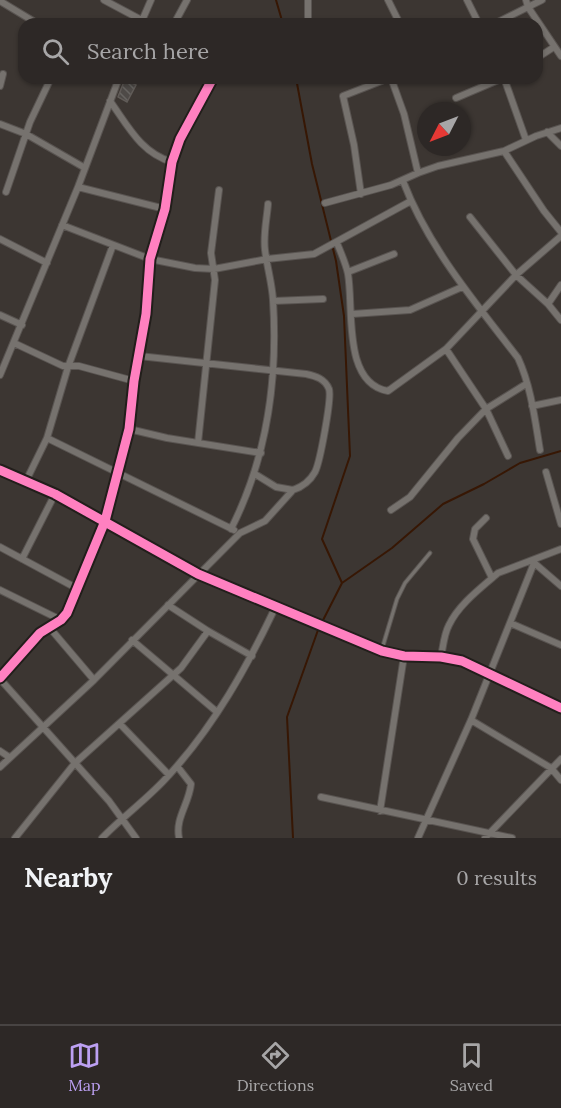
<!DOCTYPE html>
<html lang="en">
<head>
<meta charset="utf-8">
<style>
  body { margin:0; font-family:Lora,serif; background:#35302e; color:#f1f3f6 }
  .compass { position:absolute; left:417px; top:102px; width:54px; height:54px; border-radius:50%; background:#2d2826; box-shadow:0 2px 4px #0004; rotate:228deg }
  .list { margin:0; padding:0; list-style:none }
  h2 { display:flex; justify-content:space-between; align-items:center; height:78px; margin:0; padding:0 24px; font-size:26px }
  h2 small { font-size:20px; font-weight:400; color:#a7a6a7 }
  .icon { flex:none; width:33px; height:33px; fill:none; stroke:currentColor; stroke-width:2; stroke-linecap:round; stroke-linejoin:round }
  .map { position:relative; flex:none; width:561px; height:838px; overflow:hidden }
  .search { position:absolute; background:#2d2826; box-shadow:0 2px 4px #0004; left:18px; right:18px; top:18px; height:66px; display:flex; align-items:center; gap:15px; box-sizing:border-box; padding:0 21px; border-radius:18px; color:#a7a6a7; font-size:22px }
  .sheet { height:186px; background:#2d2826 }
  nav { display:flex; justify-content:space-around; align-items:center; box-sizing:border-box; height:84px; border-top:2px solid #484443; background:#2d2826; font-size:16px; color:#a7a6a7 }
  nav a { display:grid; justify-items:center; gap:3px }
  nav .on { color:#bca0f2 }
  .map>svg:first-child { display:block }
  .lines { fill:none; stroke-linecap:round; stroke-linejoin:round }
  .stream { stroke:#371704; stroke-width:2 }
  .building { fill:url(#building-back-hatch); stroke:#615c58; stroke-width:1.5 }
  .service-casing { stroke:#595451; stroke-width:5 }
  .minor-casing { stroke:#595451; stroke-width:8 }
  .service { stroke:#76726e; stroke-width:3 }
  .minor { stroke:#76726e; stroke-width:6 }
  .cycleway-casing { stroke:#221e1b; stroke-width:13 }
  .cycleway { stroke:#ff80c0; stroke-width:9 }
</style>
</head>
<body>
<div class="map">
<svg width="561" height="838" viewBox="0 0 561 838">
  <defs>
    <pattern id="building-back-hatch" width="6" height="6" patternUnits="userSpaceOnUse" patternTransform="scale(1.5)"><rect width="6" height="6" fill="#4e4a47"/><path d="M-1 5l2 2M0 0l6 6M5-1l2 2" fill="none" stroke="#676461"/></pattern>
  </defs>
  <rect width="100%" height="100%" fill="#3c3632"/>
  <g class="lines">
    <!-- stream -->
    <path class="stream" d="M276 0 283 24
      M342 583 392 548 443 504 484 484 520 463 561 451
      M293 838 287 717 318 630 342 583 322 539 350 456 344 316 336 261 312 164 296 78"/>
  </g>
  <!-- building -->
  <path class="building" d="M125 79 136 85 127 102 118 97Z"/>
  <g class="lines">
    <!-- service casing -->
    <g class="service-casing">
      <path id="service" d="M382 649 397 599 405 583 430 553"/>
    </g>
    <!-- minor casing -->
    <g class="minor-casing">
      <path id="minor" d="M104 0 149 24
        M388 0 400 24
        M467 0 479 24
        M526 0 528 7 561 56
        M0 1 38 24
        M141 23 151 0
        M174 24 187 0
        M308 24V0
        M494 24 542 0
        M537 58 554 47
        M391 78 404 114 418 173
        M504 78 526 140
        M0 86 3 74
        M456 98 503 78
        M110 101C128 126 141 153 172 162
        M0 124 26 134 85 168
        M547 132 561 146
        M504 151 544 211 561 232
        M403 181C428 247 475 302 518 358 531 386 535 420 540 450
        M78 187 165 209
        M6 192 30 122 50 80
        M361 194 354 145 343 96 389 78
        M325 203 391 185 418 173 438 166 504 151 536 136 561 128
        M470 217 516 275 548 304 561 320
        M62 225 150 259 195 268 214 269 267 259 314 254 411 201
        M0 239 47 263
        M337 243C341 253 346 264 348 274 354 308 342 383 388 391L446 349 516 275 561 236
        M348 272 394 254
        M273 301 323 299
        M548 304 561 285
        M352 314 410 310 462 287
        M0 315 22 325
        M14 343 63 366H79L134 381
        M446 349 486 409 508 456
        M139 356 306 374C316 376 325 379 329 389 332 398 320 462 315 472 310 481 302 487 293 490L276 487 255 474
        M0 375 78 187 119 78
        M532 406 561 400
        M129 429 167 438 261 453
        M47 438 234 530
        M198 443 215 280 211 253 219 190
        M0 470 55 494 198 574 382 651 404 656 441 657 462 661 561 708
        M546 472 561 524
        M26 481 47 438 68 367 113 245
        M391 510 410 497 458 438 486 409 526 384
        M486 518 475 529 473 539 492 578
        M231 529C267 458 278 379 273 300 272 283 267 267 265 250 263 235 267 218 268 204
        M0 547 78 589
        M22 559 55 494
        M532 561 561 586
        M0 590 61 620
        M168 605 208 631 252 656
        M510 623 561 645
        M49 627 94 680
        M132 640 217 712
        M441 657C443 647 444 634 449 625 459 604 481 588 498 573L561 549
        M0 678 40 633 61 620 67 613 105 521 129 429 134 381 146 314 150 259 165 209 172 162 180 139 213 78
        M0 679 109 801 136 838
        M471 720 551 768 561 780
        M120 724 169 775
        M0 751 9 757
        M177 766 191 784C189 804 175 818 179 838
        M0 767 94 680 240 533 265 521 293 490
        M321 797 512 838
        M380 811 404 656
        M15 838 75 763 181 668 208 631
        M102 838C123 816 149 798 169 775 214 726 247 667 275 608
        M418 838 471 720 534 563
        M485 838 561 759"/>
    </g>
    <!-- service -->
    <use href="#service" class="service"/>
    <!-- minor -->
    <use href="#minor" class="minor"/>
    <!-- cycleway casing -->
    <g class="cycleway-casing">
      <path id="cycleway" d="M0 470 55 494 198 574 382 651 404 656 441 657 462 661 561 708
        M0 678 40 633 61 620 67 613 105 521 129 429 134 381 146 314 150 259 165 209 172 162 180 139 213 78"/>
    </g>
    <!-- cycleway -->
    <use href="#cycleway" class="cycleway"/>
  </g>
</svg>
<svg class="compass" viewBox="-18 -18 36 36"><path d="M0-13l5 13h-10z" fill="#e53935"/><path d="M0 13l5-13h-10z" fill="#a7a6a7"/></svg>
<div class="search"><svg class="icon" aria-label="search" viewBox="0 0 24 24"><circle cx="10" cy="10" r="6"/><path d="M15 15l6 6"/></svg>Search here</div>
</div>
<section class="sheet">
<h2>Nearby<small>0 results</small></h2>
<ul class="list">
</ul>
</section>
<nav>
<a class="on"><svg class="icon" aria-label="map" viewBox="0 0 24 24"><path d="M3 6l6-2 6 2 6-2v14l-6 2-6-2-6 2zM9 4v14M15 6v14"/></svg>Map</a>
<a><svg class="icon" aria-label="directions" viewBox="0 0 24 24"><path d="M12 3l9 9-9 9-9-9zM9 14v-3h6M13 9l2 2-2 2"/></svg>Directions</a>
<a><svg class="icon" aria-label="saved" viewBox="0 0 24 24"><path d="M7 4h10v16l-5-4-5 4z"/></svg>Saved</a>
</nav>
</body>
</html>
